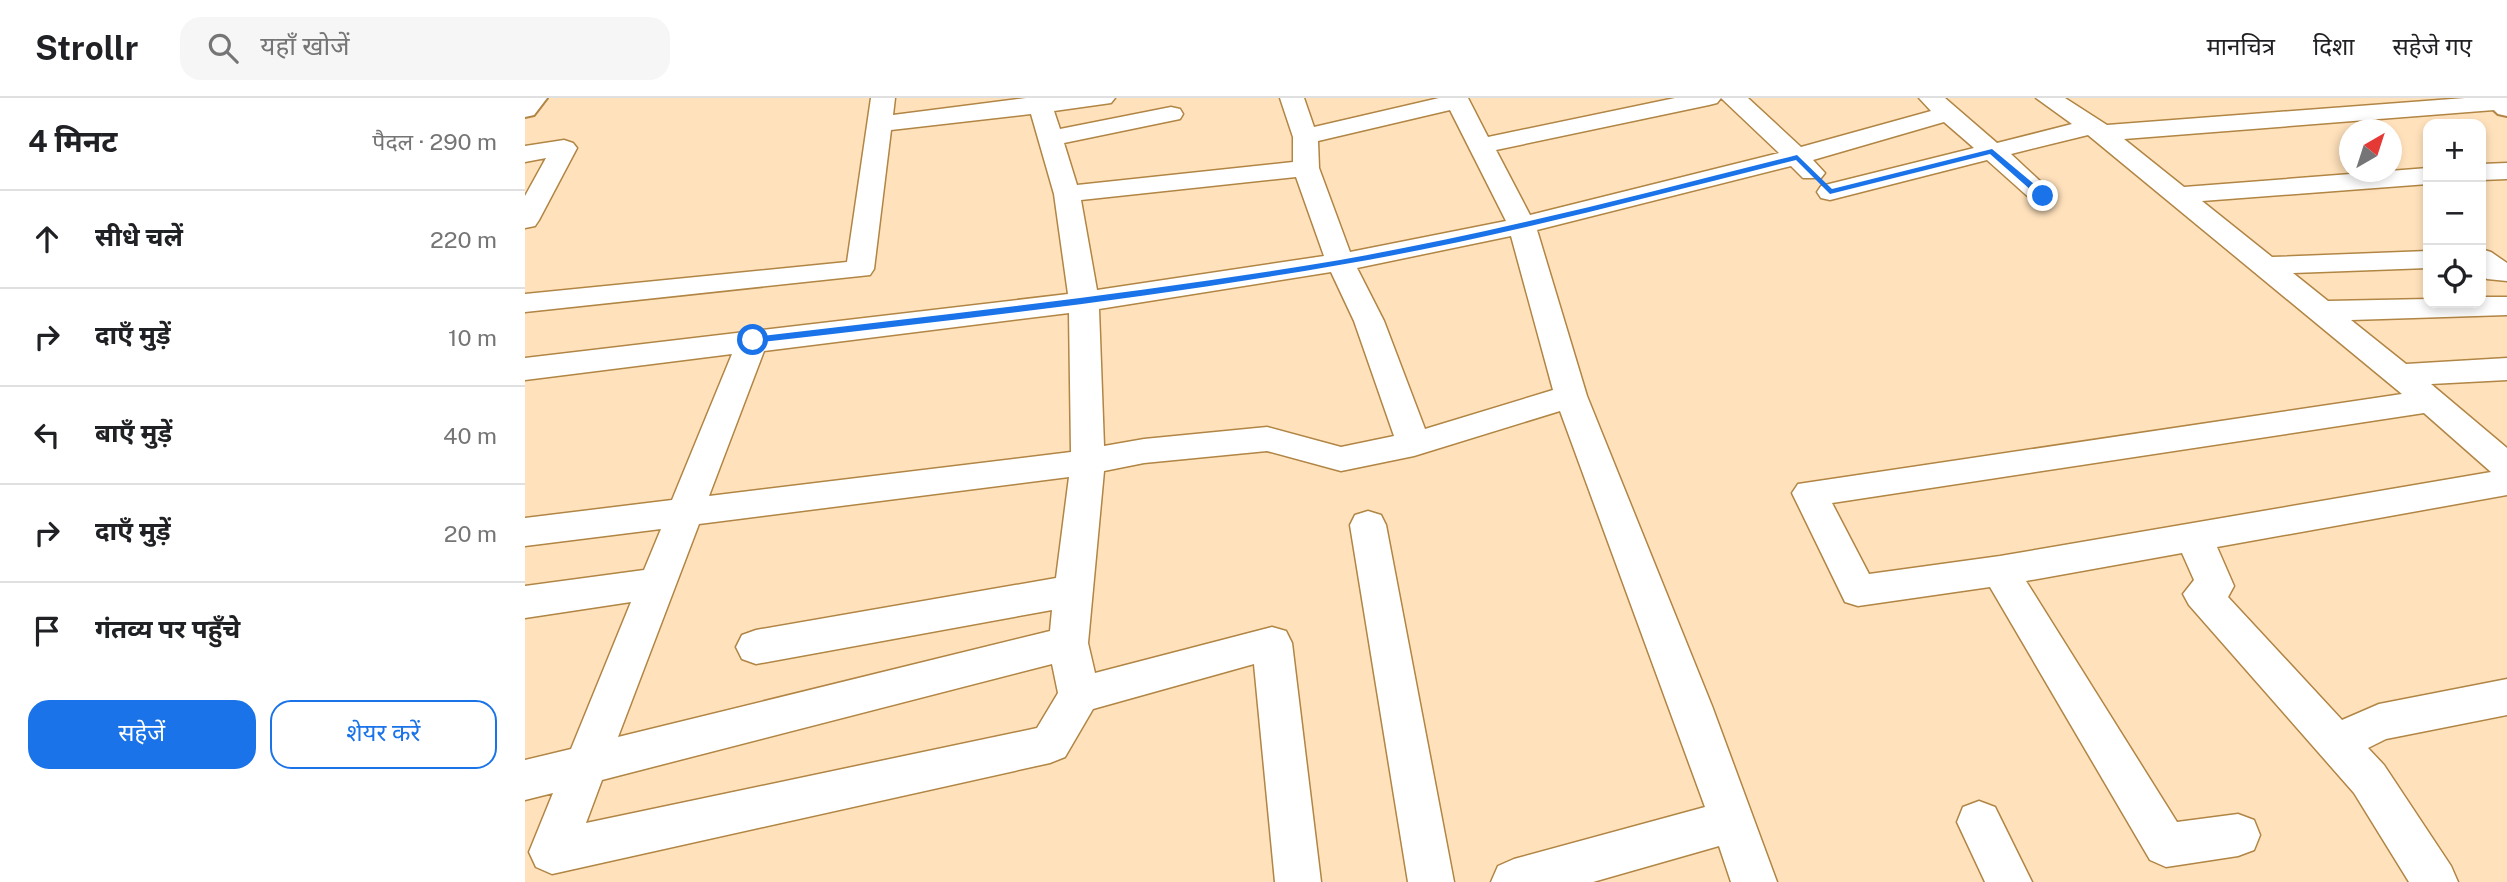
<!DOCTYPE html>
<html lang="hi">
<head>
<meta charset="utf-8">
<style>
  body { margin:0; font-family:"Public Sans","Noto Sans Devanagari",sans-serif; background:#f6f6f6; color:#202124 }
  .controls { position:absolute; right:21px; top:21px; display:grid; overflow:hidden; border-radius:14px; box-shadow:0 4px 10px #0003 }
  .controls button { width:63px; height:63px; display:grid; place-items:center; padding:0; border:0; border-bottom:2px solid #e0e0e0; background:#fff; color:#202124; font:35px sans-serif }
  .compass { position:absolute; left:1814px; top:21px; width:63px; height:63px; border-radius:50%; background:#fff; box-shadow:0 4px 10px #0003; rotate:39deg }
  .stop { position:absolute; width:21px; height:21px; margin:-16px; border:5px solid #1a73e8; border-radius:50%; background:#fff }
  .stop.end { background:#1a73e8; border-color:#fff; box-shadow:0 2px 7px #0008 }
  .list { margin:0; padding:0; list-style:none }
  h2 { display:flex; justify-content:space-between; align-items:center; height:91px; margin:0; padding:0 28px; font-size:30px }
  h2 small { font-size:23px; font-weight:400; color:#757577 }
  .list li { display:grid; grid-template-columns:46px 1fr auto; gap:21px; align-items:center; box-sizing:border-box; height:98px; padding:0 28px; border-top:2px solid #e0e0e0 }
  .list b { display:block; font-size:26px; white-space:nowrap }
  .list em { font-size:23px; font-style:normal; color:#757577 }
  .actions { display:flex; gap:14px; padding:21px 28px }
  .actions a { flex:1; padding:16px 0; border:2px solid #1a73e8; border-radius:21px; text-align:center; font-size:24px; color:#1a73e8 }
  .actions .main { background:#1a73e8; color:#fff }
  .icon { flex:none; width:38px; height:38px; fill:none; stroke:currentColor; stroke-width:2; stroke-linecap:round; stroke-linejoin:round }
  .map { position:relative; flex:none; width:1982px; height:784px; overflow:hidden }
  header { display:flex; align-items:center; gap:42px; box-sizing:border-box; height:98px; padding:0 35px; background:#fff; border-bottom:2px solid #e0e0e0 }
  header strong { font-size:33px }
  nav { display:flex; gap:38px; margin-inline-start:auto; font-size:24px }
  .search { width:490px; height:63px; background:#f6f6f6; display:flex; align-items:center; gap:18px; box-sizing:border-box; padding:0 24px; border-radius:21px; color:#757577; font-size:26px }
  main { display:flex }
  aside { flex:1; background:#fff }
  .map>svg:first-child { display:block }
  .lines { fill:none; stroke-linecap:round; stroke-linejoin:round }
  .minor-casing { stroke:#b18544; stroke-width:3 }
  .tertiary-casing { stroke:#b18544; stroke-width:4 }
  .minor { fill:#fff; fill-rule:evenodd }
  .tertiary { fill:#fff; fill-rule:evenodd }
  .route { fill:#1a73e8 }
</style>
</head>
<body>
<header>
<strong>Strollr</strong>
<div class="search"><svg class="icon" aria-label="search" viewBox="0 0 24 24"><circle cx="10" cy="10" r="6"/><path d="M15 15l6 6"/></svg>यहाँ खोजें</div>
<nav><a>मानचित्र</a><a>दिशा</a><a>सहेजे गए</a></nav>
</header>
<main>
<aside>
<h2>4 मिनट<small>पैदल · 290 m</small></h2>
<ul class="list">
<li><svg class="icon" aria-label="ahead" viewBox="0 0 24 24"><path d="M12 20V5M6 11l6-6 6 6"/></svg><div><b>सीधे चलें</b></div><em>220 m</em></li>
<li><svg class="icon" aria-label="right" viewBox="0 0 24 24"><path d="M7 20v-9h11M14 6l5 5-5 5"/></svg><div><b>दाएँ मुड़ें</b></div><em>10 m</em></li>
<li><svg class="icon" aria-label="left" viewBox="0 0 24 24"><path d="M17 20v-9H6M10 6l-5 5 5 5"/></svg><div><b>बाएँ मुड़ें</b></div><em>40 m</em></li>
<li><svg class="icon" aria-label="right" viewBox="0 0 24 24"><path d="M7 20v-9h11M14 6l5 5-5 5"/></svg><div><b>दाएँ मुड़ें</b></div><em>20 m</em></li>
<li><svg class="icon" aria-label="arrive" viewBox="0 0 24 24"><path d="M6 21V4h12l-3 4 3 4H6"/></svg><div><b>गंतव्य पर पहुँचे</b></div></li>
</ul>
<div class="actions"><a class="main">सहेजें</a><a>शेयर करें</a></div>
</aside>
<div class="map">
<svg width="1982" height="784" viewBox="0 0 1982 784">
  <rect width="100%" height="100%" fill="#ffe2bc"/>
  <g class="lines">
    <!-- minor casing -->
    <g class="minor-casing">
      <path id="minor" d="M346 0H370L368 17 501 0H590L586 5 529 13 535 31 646 9 655 11 658 16 655 21 539 45 552 87 768 64V39L755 0H779L789 29 914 0H943L963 39 1150 0H1196L1192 5 1184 7 971 52 1005 117 1254 55 1196 0H1223L1276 49 1406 13 1394 0H1420L1472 45 1547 26 1511 0H1540L1582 27 1940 0H1982V11L1599 41 1659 89 1903 70V86L1677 103 1747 159 1903 153V170L1768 175 1803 203 1903 201V205H1956V199H1982V217L1826 222 1881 266 1982 260V282L1906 286 1982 350V397L1692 449 1709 488 1703 499 1817 622 1854 606 1982 581V617L1861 641 1843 650 1859 667 1926 768 1933 784H1884L1829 695 1664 507 1658 496 1669 482 1657 455 1501 483 1652 724 1713 716 1729 722 1735 737 1729 752 1713 758 1641 769 1625 762 1465 489 1333 508 1320 504 1267 395 1273 386 1877 296 1563 37 1486 56 1531 98 1527 104H1509L1462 62 1305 102 1296 100 1292 94 1296 88 1449 50 1419 24 1288 62 1300 75 1296 80H1278L1266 68 1012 132 1062 298 1187 608 1252 784H1206L1194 748 1068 784H966L973 768 989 761 1180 709 1035 313 889 358 816 373 742 353 619 365 579 373 563 545 570 575 747 529 761 533 767 545 796 784H750L729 566 568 611 540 659 525 665 27 776 11 769 4 754 28 695 0 702V662L46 651 106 504 0 520V488L119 472 136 431 0 448V420L147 402 207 256 0 282V260L543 196 529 96 506 16 366 32 349 171 345 177 0 214V196L322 164ZM925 12 981 123 825 154 794 70 793 43ZM771 79 799 158 572 192 556 102ZM986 138 1028 292 900 331 859 223 832 170ZM806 174 829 223 869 338 816 349 742 329 619 341 579 348 574 211ZM544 215 546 354 184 398 239 253ZM1899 315 1966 374 1475 458 1344 476 1307 405ZM544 379 531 480 231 532 217 537 211 549 217 561 231 566 527 512 525 533 93 639 174 426ZM527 566 533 595 512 630 61 725 77 682Z
        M39 42 48 45 52 50 14 122 10 128 0 130V98L21 60 0 64V48Z
        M1982 65V81L1956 82V66Z
        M1956 151 1966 154 1982 165V183L1962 181 1956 175Z
        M843 413 856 417 861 427 929 784H883L825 427 830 417Z
        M1454 703 1470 709 1507 784H1460L1432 724 1438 709Z"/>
    </g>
    <!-- tertiary casing -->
    <g class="tertiary-casing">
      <path id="tertiary" d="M0 0H22L9 17 0 19Z
        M1956 0H1982V18L1973 16Z"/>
    </g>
    <!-- minor -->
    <use href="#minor" class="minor"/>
    <!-- tertiary -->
    <use href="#tertiary" class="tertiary"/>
  </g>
  <!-- route -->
  <path class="route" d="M1467 51 1521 96V100H1515L1465 56 1305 96 1271 62C1119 100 968 141 814 167 619 201 424 223 228 245L223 242 228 239C424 216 620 195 815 162 969 135 1121 95 1272 57L1307 91Z"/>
</svg>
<div class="controls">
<button>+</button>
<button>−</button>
<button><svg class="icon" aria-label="locate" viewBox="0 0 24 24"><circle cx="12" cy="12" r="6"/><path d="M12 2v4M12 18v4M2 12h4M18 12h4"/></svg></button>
</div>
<svg class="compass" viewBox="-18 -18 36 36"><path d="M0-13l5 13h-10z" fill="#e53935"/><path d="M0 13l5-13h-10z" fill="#757577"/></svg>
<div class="stop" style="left:228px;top:242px"></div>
<div class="stop end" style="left:1518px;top:98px"></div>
</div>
</main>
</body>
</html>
